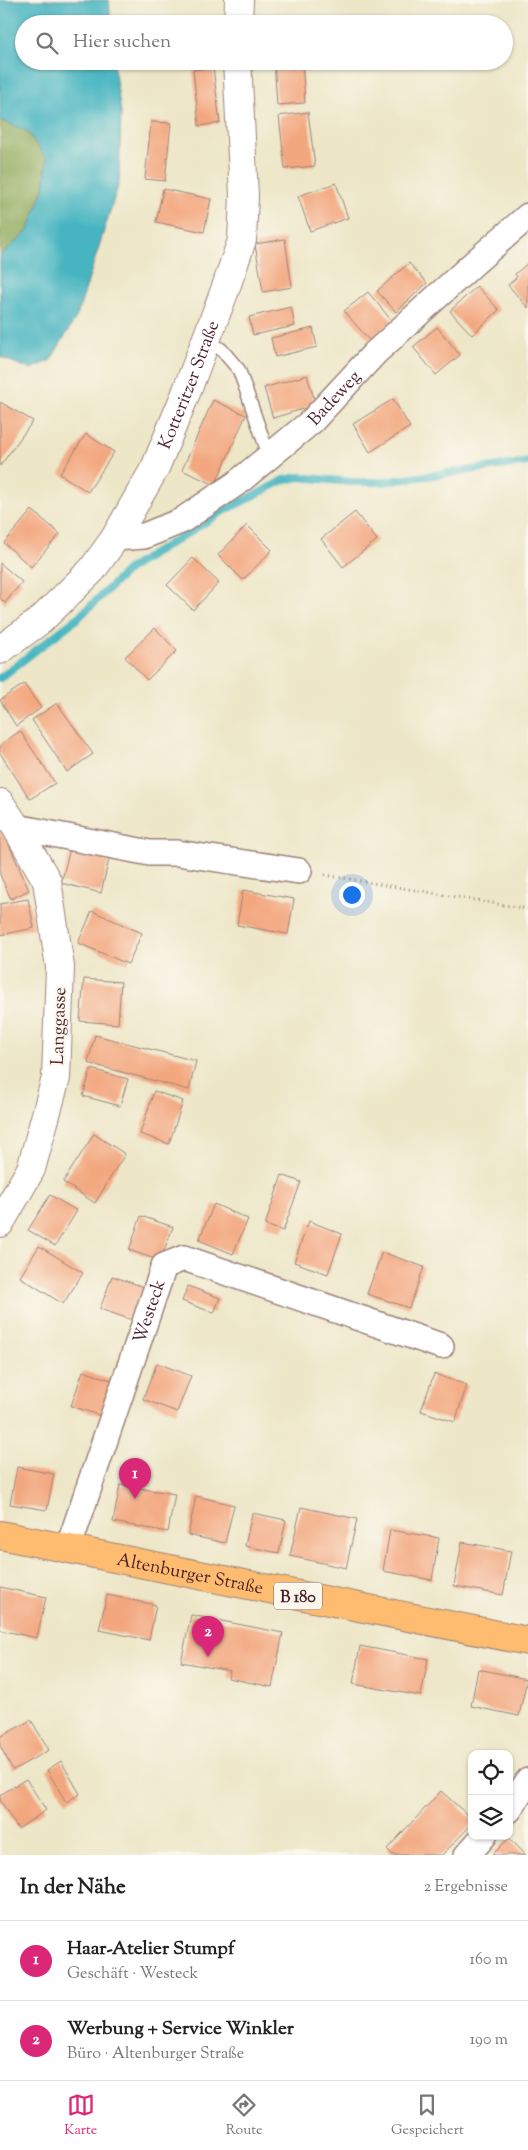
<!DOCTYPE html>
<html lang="de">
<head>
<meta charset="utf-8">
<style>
  body { margin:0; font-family:"Sorts Mill Goudy",serif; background:#f6f6f6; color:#222 }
  .controls { position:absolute; right:15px; bottom:15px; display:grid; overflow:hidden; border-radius:10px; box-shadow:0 1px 4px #0004 }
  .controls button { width:45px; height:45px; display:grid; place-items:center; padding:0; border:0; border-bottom:1px solid #e0e0e0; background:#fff; color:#222; font:25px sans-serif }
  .you { position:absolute; left:351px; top:894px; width:18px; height:18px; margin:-12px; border:4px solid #fff; border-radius:50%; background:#1a73e8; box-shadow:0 0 0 8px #1a73e833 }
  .badge { display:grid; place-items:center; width:32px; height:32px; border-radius:50%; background:#db2777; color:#fff; font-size:16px; font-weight:700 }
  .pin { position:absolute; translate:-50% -41px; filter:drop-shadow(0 1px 2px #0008) }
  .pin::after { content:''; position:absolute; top:26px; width:18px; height:15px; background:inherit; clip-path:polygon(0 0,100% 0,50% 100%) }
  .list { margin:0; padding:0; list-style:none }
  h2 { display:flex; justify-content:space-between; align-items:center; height:65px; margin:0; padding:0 20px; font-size:21px }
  h2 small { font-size:16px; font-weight:400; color:#767676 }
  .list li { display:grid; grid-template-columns:32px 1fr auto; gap:15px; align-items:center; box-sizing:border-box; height:80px; padding:0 20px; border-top:1px solid #e0e0e0 }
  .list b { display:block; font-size:19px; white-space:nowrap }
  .list p { margin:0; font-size:16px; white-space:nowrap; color:#767676 }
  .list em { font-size:16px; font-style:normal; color:#767676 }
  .icon { flex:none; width:28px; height:28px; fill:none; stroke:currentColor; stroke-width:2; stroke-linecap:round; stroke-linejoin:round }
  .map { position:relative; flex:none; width:528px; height:1855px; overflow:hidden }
  .search { position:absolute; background:#fff; box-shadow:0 1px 4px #0004; left:15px; right:15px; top:15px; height:55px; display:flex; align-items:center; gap:12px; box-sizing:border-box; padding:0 18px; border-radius:28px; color:#767676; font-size:19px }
  .sheet { height:225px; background:#fff }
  nav { display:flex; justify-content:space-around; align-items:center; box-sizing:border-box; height:70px; border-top:1px solid #e0e0e0; background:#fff; font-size:14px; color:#767676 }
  nav a { display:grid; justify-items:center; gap:2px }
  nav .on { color:#db2777 }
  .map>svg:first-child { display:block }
  .forest { fill:#90ab5d; stroke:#6d6544 }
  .water { fill:#47b5c1; stroke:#486a76 }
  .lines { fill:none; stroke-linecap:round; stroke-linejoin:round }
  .stream { stroke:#47b5c1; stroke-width:8 }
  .building { fill:#f3a77f }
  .service-casing { stroke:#9c8279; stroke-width:15 }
  .minor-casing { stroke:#9c8279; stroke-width:28 }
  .tertiary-casing { stroke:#9c8279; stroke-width:30 }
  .primary-casing { stroke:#9c8279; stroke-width:30 }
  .path { stroke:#9c8279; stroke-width:3; stroke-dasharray:1 4; stroke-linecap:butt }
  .service { stroke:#fff; stroke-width:12 }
  .minor { stroke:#fff; stroke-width:25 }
  .tertiary { stroke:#fff; stroke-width:28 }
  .primary { stroke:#febc70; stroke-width:28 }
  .labels { text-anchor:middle; stroke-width:4.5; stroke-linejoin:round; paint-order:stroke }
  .shield { fill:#fbf7ec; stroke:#7f6065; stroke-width:1 }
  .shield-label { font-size:16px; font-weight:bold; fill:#4a1f2b }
  .street-label { font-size:18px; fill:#4a1f2b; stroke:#fbf7ec }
</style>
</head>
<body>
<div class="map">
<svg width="528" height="1855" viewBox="0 0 528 1855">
  <rect width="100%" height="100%" fill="#fbf7ec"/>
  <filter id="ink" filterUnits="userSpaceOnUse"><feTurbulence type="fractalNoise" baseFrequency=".02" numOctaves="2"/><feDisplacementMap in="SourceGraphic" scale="10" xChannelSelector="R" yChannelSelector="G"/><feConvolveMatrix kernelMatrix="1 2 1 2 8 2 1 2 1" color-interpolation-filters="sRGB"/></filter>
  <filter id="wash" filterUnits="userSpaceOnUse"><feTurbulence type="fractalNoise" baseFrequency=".0096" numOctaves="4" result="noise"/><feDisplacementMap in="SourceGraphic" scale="20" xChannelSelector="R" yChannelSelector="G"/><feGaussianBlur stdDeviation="1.12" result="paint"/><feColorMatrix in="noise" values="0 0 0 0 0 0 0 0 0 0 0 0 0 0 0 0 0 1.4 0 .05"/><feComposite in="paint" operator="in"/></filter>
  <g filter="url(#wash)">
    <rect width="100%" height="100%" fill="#ede6c7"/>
    <!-- forest -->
    <path class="forest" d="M0 120 27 131 47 159 44 189 28 231 0 256Z"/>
    <!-- water -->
    <path class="water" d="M0 0H109L111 24H24V61H113L121 112 119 183 77 316 50 361 30 369 0 357V256L28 231 44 189 47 159 27 131 0 120Z"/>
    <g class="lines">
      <!-- stream -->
      <path class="stream" d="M0 678 79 617 129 569 220 513 284 480 299 477 351 482H383L528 462"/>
    </g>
    <g id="blocks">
      <!-- building -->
      <path class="building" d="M274 61H302L305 103 277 105Z
        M213 67 220 123 199 126 193 70Z
        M308 112 315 166 285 169 279 116Z
        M151 122 171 123 165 181 145 179Z
        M336 183 348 218 310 231 298 196Z
        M163 189 211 199 204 232 156 222Z
        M285 239 292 287 263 292 255 244Z
        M409 263 427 283 396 312 377 291Z
        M528 263V308L508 285 517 277 515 274Z
        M477 286 499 310 472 335 450 311Z
        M368 292 392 321 369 340 344 311Z
        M291 307 295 326 253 335 249 317Z
        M437 327 460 355 436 375 413 347Z
        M313 328 317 347 275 357 271 338Z
        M307 375 316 405 273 418 264 388Z
        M393 399 410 427 370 452 353 424Z
        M213 400 246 415 215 485 182 470Z
        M0 402 33 421 0 466Z
        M86 434 114 452 88 492 60 474Z
        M32 510 60 534 31 567 4 543Z
        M355 512 377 540 343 567 321 539Z
        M247 525 272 550 243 580 218 555Z
        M193 558 219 583 193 610 167 585Z
        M0 563 22 582 5 603 0 598Z
        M155 628 177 651 147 680 125 657Z
        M24 684 41 708 16 726 0 700Z
        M57 703 93 754 67 772 32 720Z
        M20 731 55 783 30 799 0 753V745Z
        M2 829 29 890 11 899 0 875V830Z
        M72 841 111 851 101 893 61 883Z
        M243 890 294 899 288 934 237 925Z
        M28 899 34 928 0 935V904Z
        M92 911 142 933 128 964 78 943Z
        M84 979 121 982 118 1024 80 1021Z
        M95 1035 196 1061 189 1090 88 1063Z
        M91 1069 128 1079 120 1106 83 1096Z
        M154 1091 183 1101 169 1144 140 1134Z
        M94 1134 125 1154 95 1203 63 1182Z
        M282 1175 301 1182 283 1231 265 1225Z
        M50 1195 77 1211 55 1246 28 1230Z
        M214 1204 248 1219 233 1254 199 1240Z
        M141 1216 173 1227 160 1261 129 1250Z
        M309 1221 342 1234 328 1274 294 1262Z
        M39 1246 83 1273 63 1304 20 1277Z
        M382 1252 424 1267 409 1308 367 1294Z
        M112 1276 150 1289 138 1322 100 1309Z
        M188 1286 220 1298 214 1313 182 1301Z
        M157 1363 191 1376 177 1412 143 1399Z
        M83 1371 114 1381 102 1416 71 1406Z
        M434 1374 467 1385 455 1422 421 1411Z
        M17 1467 54 1474 47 1510 10 1504Z
        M120 1485 175 1494 168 1532 113 1522Z
        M196 1496 234 1505 225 1543 188 1535Z
        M301 1507 357 1519 346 1568 290 1556Z
        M252 1513 286 1520 279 1553 245 1546Z
        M390 1530 439 1538 432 1580 383 1571Z
        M462 1542 511 1551 503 1595 454 1586Z
        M0 1587 46 1597 37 1638 0 1630Z
        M107 1595 156 1605 149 1640 99 1630Z
        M191 1615 283 1633 272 1687 228 1678 230 1671 181 1662Z
        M360 1646 428 1659 421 1696 353 1684Z
        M478 1669 527 1679 519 1716 471 1706Z
        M31 1720 49 1750 13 1770 0 1746V1737Z
        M61 1761 80 1794 66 1802 47 1770Z
        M26 1779 46 1810 18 1829 0 1800V1795Z
        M441 1791 472 1819V1824L442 1855H393L387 1849Z
        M509 1838 526 1855H492Z"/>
    </g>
  </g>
  <g filter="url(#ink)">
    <use href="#blocks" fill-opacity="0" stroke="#9c8279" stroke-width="1"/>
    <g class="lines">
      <!-- service casing -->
      <g class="service-casing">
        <path id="service" d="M205 342 221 349 239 370 269 456"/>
      </g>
      <!-- minor casing -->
      <g class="minor-casing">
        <g id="minor">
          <path id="s1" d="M115 538 144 536 181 521 237 483 312 421 375 353 474 263 528 216"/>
          <path d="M16 827 150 853H177L299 871"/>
          <path id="s2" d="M68 1549 164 1266 184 1258 441 1346"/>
          <path d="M509 1810 528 1781"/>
          <path d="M467 1855 484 1836"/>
        </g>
      </g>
      <!-- tertiary casing -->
      <g class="tertiary-casing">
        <g id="tertiary">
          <path d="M238 24 239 0"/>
          <path id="s3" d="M0 650 41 620 92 570 115 538 155 468 186 393 225 290 242 240 244 195 237 61"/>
          <path d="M0 803 16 827 47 881 60 967 56 1078 31 1169 0 1223"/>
        </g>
      </g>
      <!-- primary casing -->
      <g class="primary-casing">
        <g id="primary">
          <path id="s4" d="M0 1535 528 1641"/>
        </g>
      </g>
      <!-- path -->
      <path class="path" d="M325 875 528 909"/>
      <!-- service -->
      <use href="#service" class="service"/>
      <!-- minor -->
      <use href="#minor" class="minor"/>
      <!-- tertiary -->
      <use href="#tertiary" class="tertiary"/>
      <!-- primary -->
      <use href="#primary" class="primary"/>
    </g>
  </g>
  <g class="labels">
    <!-- shield labels -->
    <rect class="shield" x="274" y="1582.5" width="48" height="27" rx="4"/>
    <g class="shield-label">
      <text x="298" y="1602">B 180</text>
    </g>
    <!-- street labels -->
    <g class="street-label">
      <text dy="6" stroke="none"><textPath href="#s3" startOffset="332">Kotteritzer Straße</textPath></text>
      <text dy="6" stroke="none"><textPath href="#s1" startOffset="266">Badeweg</textPath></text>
      <text transform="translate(58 1026) rotate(-88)" y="6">Langgasse</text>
      <text dy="6" stroke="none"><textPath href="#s2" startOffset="251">Westeck</textPath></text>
      <text dy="6" stroke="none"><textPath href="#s4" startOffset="194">Altenburger Straße</textPath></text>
    </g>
  </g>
</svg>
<div class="controls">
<button><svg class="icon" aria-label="locate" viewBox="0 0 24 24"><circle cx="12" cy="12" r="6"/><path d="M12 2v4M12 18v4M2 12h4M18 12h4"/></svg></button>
<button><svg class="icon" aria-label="layers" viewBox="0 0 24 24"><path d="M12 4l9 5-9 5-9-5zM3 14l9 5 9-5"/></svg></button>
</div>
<div class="you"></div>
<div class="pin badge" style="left:135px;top:1499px">1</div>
<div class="pin badge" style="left:208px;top:1657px">2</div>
<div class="search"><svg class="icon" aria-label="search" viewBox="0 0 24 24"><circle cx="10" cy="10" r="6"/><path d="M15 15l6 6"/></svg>Hier suchen</div>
</div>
<section class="sheet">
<h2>In der Nähe<small>2 Ergebnisse</small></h2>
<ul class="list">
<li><span class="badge">1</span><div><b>Haar-Atelier Stumpf</b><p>Geschäft · Westeck</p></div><em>160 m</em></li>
<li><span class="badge">2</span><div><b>Werbung + Service Winkler</b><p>Büro · Altenburger Straße</p></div><em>190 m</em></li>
</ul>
</section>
<nav>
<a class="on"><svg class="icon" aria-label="map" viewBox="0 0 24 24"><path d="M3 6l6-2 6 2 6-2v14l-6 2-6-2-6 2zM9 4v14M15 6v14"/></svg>Karte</a>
<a><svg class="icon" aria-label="directions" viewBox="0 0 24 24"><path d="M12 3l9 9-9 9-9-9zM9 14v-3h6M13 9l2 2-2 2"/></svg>Route</a>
<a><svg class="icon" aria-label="saved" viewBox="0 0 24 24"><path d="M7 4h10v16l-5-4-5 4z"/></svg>Gespeichert</a>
</nav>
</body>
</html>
